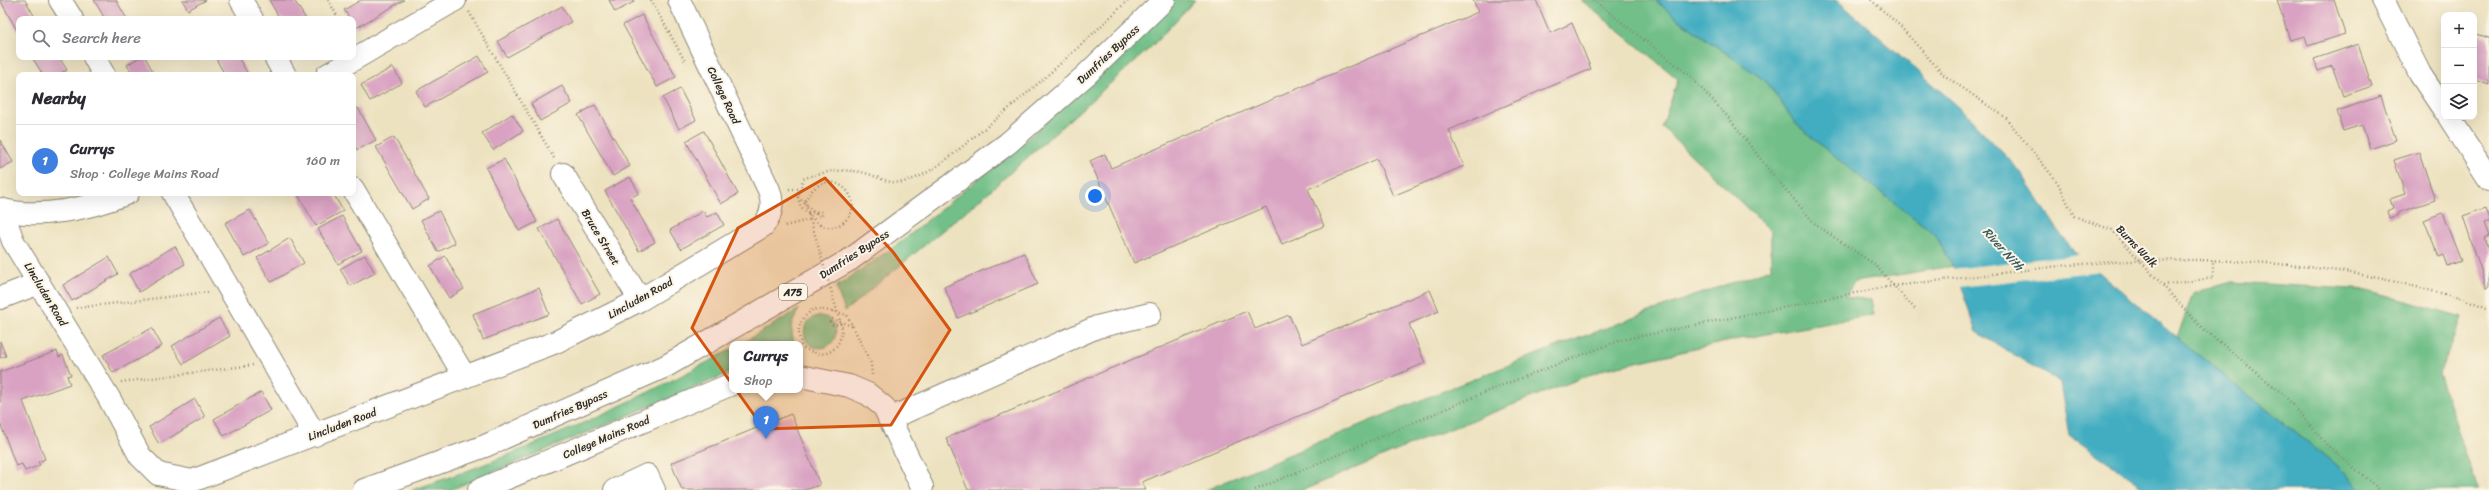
<!DOCTYPE html>
<html lang="en">
<head>
<meta charset="utf-8">
<style>
  body { margin:0; font-family:Sriracha,sans-serif; background:#f7f7f7; color:#2b2b33 }
  .controls { position:absolute; right:12px; top:12px; display:grid; overflow:hidden; border-radius:8px; box-shadow:0 4px 16px #0002 }
  .controls button { width:36px; height:36px; display:grid; place-items:center; padding:0; border:0; border-bottom:1px solid #e1e1e2; background:#fff; color:#2b2b33; font:20px sans-serif }
  .you { position:absolute; left:1095px; top:196px; width:14px; height:14px; margin:-10px; border:3px solid #fff; border-radius:50%; background:#1a73e8; box-shadow:0 0 0 6px #1a73e833 }
  .badge { display:grid; place-items:center; width:26px; height:26px; border-radius:50%; background:#ea580c; color:#fff; font-size:13px; font-weight:700 }
  .pin { position:absolute; translate:-50% -33px; filter:drop-shadow(0 1px 2px #0008) }
  .pin::after { content:''; position:absolute; top:21px; width:14px; height:12px; background:inherit; clip-path:polygon(0 0,100% 0,50% 100%) }
  .popup { position:absolute; left:729px; top:341px; width:74px; height:52px; box-sizing:border-box; display:grid; place-content:center; border-radius:8px; background:#fff; filter:drop-shadow(0 1px 3px #0005); font-size:13px; white-space:nowrap; color:#7c7c81 }
  .popup b { font-size:15px; color:#2b2b33 }
  .popup::after { content:''; position:absolute; left:50%; top:100%; margin-left:-8px; border:8px solid transparent; border-top-color:#fff }
  .list { margin:0; padding:0; list-style:none }
  h2 { display:flex; justify-content:space-between; align-items:center; height:52px; margin:0; padding:0 16px; font-size:17px }
  h2 small { font-size:13px; font-weight:400; color:#7c7c81 }
  .list li { display:grid; grid-template-columns:26px 1fr auto; gap:12px; align-items:center; box-sizing:border-box; height:72px; padding:0 16px; border-top:1px solid #e1e1e2 }
  .list b { display:block; font-size:15px; white-space:nowrap }
  .list p { margin:0; font-size:13px; white-space:nowrap; color:#7c7c81 }
  .list em { font-size:13px; font-style:normal; color:#7c7c81 }
  .icon { flex:none; width:22px; height:22px; fill:none; stroke:currentColor; stroke-width:2; stroke-linecap:round; stroke-linejoin:round }
  .map { position:relative; flex:none; width:2489px; height:490px; overflow:hidden }
  .search { position:absolute; background:#fff; box-shadow:0 4px 16px #0002; left:16px; top:16px; width:340px; height:44px; display:flex; align-items:center; gap:10px; box-sizing:border-box; padding:0 14px; border-radius:8px; color:#7c7c81; font-size:15px }
  .panel { position:absolute; background:#fff; box-shadow:0 4px 16px #0002; left:16px; top:72px; width:340px; height:124px; border-radius:8px }
  .map>svg:first-child { display:block }
  .forest { fill:#72bf89; stroke:#4e755a }
  .water { fill:#42adc1; stroke:#366c76 }
  .pier { fill:#ede2c0 }
  .building { fill:#d9a2c2 }
  .lines { fill:none; stroke-linecap:round; stroke-linejoin:round }
  .minor-casing { stroke:#8c8676; stroke-width:24 }
  .highway-casing { stroke:#8c8676; stroke-width:24 }
  .path { stroke:#8c8676; stroke-width:2.5; stroke-dasharray:1 3; stroke-linecap:butt }
  .minor { stroke:#fff; stroke-width:22 }
  .highway { stroke:#fff; stroke-width:22 }
  .path-bridge { stroke:#8c8676; stroke-width:2.5; stroke-dasharray:1 3; stroke-linecap:butt }
  .marked { fill:#d5540f; fill-opacity:0.2; stroke:#d5540f; stroke-width:3; stroke-linejoin:round }
  .labels { text-anchor:middle; stroke-width:4; stroke-linejoin:round; paint-order:stroke }
  .shield { fill:#fcf5e5; stroke:#6a6863; stroke-width:1 }
  .shield-label { font-size:10px; font-weight:bold; fill:#2b2b2b }
  .street-label { font-size:11px; fill:#2b2b2b; stroke:#fcf5e5 }
  .water-label { font-size:12px; font-style:italic; fill:#335860; stroke:#fcf5e5 }
</style>
</head>
<body>
<div class="map">
<svg width="2489" height="490" viewBox="0 0 2489 490">
  <rect width="100%" height="100%" fill="#fcf5e5"/>
  <filter id="ink" filterUnits="userSpaceOnUse"><feTurbulence type="fractalNoise" baseFrequency=".025" numOctaves="2"/><feDisplacementMap in="SourceGraphic" scale="8" xChannelSelector="R" yChannelSelector="G"/><feConvolveMatrix kernelMatrix="1 2 1 2 8 2 1 2 1" color-interpolation-filters="sRGB"/></filter>
  <filter id="wash" filterUnits="userSpaceOnUse"><feTurbulence type="fractalNoise" baseFrequency=".012" numOctaves="4" result="noise"/><feDisplacementMap in="SourceGraphic" scale="16" xChannelSelector="R" yChannelSelector="G"/><feGaussianBlur stdDeviation="0.9" result="paint"/><feColorMatrix in="noise" values="0 0 0 0 0 0 0 0 0 0 0 0 0 0 0 0 0 1.4 0 .05"/><feComposite in="paint" operator="in"/></filter>
  <g filter="url(#wash)">
    <rect width="100%" height="100%" fill="#ede2c0"/>
    <!-- forest -->
    <path class="forest" d="M1173 0H1195L1151 47 984 196 845 311 836 287 901 242 1039 129Z
      M1581 0H1655L1675 17 1767 82 1796 124 1835 157 1935 234 1953 266 1854 282 1845 297 1871 300 1874 315 1739 339 1605 369 1432 436 1303 490H1206C1392 410 1580 334 1771 269V231L1662 127 1678 79Z
      M2232 282 2368 290 2462 317 2439 374 2478 490H2363L2331 461 2177 338 2193 293Z
      M799 309 791 326 794 344H741Z
      M804 332a16 16 0 1 1 32 0a16 16 0 1 1-32 0Z
      M732 349V372L450 490H412C522 454 630 404 732 349Z"/>
    <!-- water -->
    <path class="water" d="M1655 0H1837L1960 108 2020 171 2068 246 2177 338 2331 461 2363 490H2148L2069 435 2060 383 1977 332 1953 266 1935 234 1835 157 1796 124 1767 82 1675 17Z"/>
    <!-- pier -->
    <path class="pier" d="M2081 254 2101 271 1959 287 1952 269Z"/>
    <g id="blocks">
      <!-- building -->
      <path class="building" d="M0 0H25L36 19H19V34Z
        M94 0H116L127 19H105Z
        M182 0H206L188 10Z
        M269 0H294L306 19H280Z
        M361 0H404L356 28 353 19H350L344 10Z
        M609 0H633L634 2 615 12Z
        M1473 0H1536L1550 33 1572 23 1591 69 1449 130 1464 166 1393 196 1377 159 1308 189 1324 226 1282 244 1266 207 1134 263 1090 161 1105 154 1111 168 1478 12Z
        M2277 0H2334L2345 34 2308 46 2305 36 2290 40Z
        M562 6 571 22 507 57 498 41Z
        M642 15 676 77 657 87 623 25Z
        M2474 33 2489 38V85L2474 80Z
        M2358 44 2372 86 2343 96 2332 66 2318 71 2314 59Z
        M479 56 488 72 425 107 416 91Z
        M32 57H59L67 70 57 75H43Z
        M140 57H145L155 75H133L127 65Z
        M215 57H238L248 74 225 75Z
        M393 67 402 83 370 101 361 85Z
        M562 86 572 103 540 121 531 104Z
        M680 89 696 120 679 129 663 98Z
        M2381 96 2396 140 2370 149 2362 125 2343 131 2337 111Z
        M595 105 630 166 613 176 578 115Z
        M358 108 376 140 357 150 353 142V111Z
        M512 114 523 131 493 150 482 133Z
        M704 131 738 194 721 204 686 141Z
        M394 137 429 199 412 209 376 147Z
        M0 140 13 162 0 169Z
        M2419 152 2435 200 2397 213 2398 215 2389 218 2387 211 2393 208 2390 199 2405 194 2394 160Z
        M504 159 537 222 519 231 486 168Z
        M630 177 639 193 630 198 655 242 639 251 605 191Z
        M297 193H333L343 211 316 226Z
        M2485 208 2489 219V221L2484 223 2489 236 2484 238 2489 253V287L2487 288 2463 216Z
        M250 210 269 243 244 257 225 223Z
        M439 211 455 243 438 252 421 220Z
        M703 211 707 217 717 212 724 225 681 249 670 230Z
        M2442 213 2461 261 2448 266 2444 255 2439 257 2424 220Z
        M342 216 362 251 338 264 318 229Z
        M557 219 600 294 582 304 539 229Z
        M290 238 304 263 271 282 257 258Z
        M175 246 185 264 139 292 129 274Z
        M1024 253 1038 284 958 318 944 287Z
        M365 255 375 273 350 286 340 269Z
        M445 256 464 289 449 298 430 266Z
        M109 257 118 274 72 301 63 285Z
        M539 288 549 314 483 340 473 314Z
        M1430 290 1439 311 1409 324 1425 363 1142 482 1146 490H968L946 438 1247 311 1255 329 1289 315 1302 344Z
        M219 318 230 336 183 364 172 346Z
        M152 328 162 346 113 373 103 355Z
        M0 341 6 356 0 358Z
        M57 351 59 357 63 355 71 375 67 376 70 384 23 401 45 459 38 462 40 465 25 471 22 464 16 466 0 423V372Z
        M261 392 271 410 224 436 214 419Z
        M195 399 205 417 159 444 149 427Z
        M791 414 820 485 805 490H682L671 463Z"/>
    </g>
  </g>
  <g filter="url(#ink)">
    <use href="#blocks" fill-opacity="0" stroke="#8c8676" stroke-width="1"/>
    <g class="lines">
      <!-- minor casing -->
      <g class="minor-casing">
        <path id="minor" d="M60 0 72 19
          M241 0 252 19
          M2383 0 2420 74 2444 110
          M94 57 104 75
          M275 57 285 75
          M327 75 455 0
          M2449 117 2489 179
          M563 174 640 300
          M353 189 465 377
          M173 193 315 435
          M0 209C40 220 90 208 128 193
          M2 210 13 241 109 398 140 456 158 474 192 481 556 342 640 300 763 226C772 215 774 204 769 190L679 0
          M0 298 39 283
          M800 376 849 386 868 394 884 407 922 487
          M889 419 1097 327 1150 314
          M479 490 732 384
          M615 490 647 475 654 490"/>
      </g>
      <!-- highway casing -->
      <g class="highway-casing">
        <path id="highway" d="M364 490 485 446 666 366 851 259 1007 144 1086 75 1164 0"/>
      </g>
      <!-- path -->
      <path class="path" d="M328 0 339 19
        M651 0 686 63
        M1593 0 1688 74 1729 118 1769 170 1816 225 1874 264 1915 309
        M1871 0 1897 23 1944 75 2006 118 2058 183 2074 216 2112 230 2200 326 2284 395 2327 445 2380 490
        M469 12 554 158
        M789 189H800
        M798 197 818 216H822V212H817
        M820 225 800 206 798 197 803 179C823 171 844 168 865 173 877 176 890 185 903 182 930 176 953 154 974 137 1028 94 1079 48 1128 0
        M785 226 812 219
        M2195 260C2273 261 2352 269 2428 290 2449 295 2470 300 2489 309
        M2163 285 2213 278V260
        M76 308 208 292
        M832 311 847 315 871 363 872 375
        M841 324 833 325 830 322 832 319 852 326
        M121 382 253 365
        M1255 490 1495 388 1621 340 1885 287"/>
      <!-- minor -->
      <use href="#minor" class="minor"/>
      <!-- highway -->
      <use href="#highway" class="highway"/>
      <!-- path-bridge -->
      <path class="path-bridge" d="M808 213 817 212
        M820 225C826 228 834 228 841 224 874 203 828 156 805 201L842 328C840 354 823 360 802 347 796 328 798 322 813 309L832 311
        M1885 287 2068 265 2126 261 2195 260"/>
    </g>
  </g>
  <!-- marked area -->
  <path class="marked" d="M825 178 893 252 950 330 891 425 764 429 692 328 738 228Z"/>
  <g class="labels">
    <!-- shield labels -->
    <rect class="shield" x="779" y="284" width="28" height="16" rx="3"/>
    <g class="shield-label">
      <text x="793" y="296">A75</text>
    </g>
    <!-- street labels -->
    <g class="street-label">
      <text transform="translate(1108 54) rotate(-43)" y="4">Dumfries Bypass</text>
      <text transform="translate(724 95) rotate(65)" y="4">College Road</text>
      <text transform="translate(601 237) rotate(59)" y="4">Bruce Street</text>
      <text transform="translate(2137 246) rotate(46)" y="4">Burns Walk</text>
      <text transform="translate(854 254) rotate(-33)" y="4">Dumfries Bypass</text>
      <text transform="translate(46 294) rotate(59)" y="4">Lincluden Road</text>
      <text transform="translate(640 298) rotate(-29)" y="4">Lincluden Road</text>
      <text transform="translate(570 409) rotate(-24)" y="4">Dumfries Bypass</text>
      <text transform="translate(342 424) rotate(-21)" y="4">Lincluden Road</text>
      <text transform="translate(606 437) rotate(-23)" y="4">College Mains Road</text>
    </g>
    <!-- water labels -->
    <g class="water-label">
      <text transform="translate(2003 249) rotate(48)" y="4">River Nith</text>
    </g>
  </g>
</svg>
<div class="controls">
<button>+</button>
<button>−</button>
<button><svg class="icon" aria-label="layers" viewBox="0 0 24 24"><path d="M12 4l9 5-9 5-9-5zM3 14l9 5 9-5"/></svg></button>
</div>
<div class="you"></div>
<div class="pin badge" style="left:766px;top:439px;background:#3f7fe0">1</div>
<div class="popup"><b>Currys</b>Shop</div>
<div class="search"><svg class="icon" aria-label="search" viewBox="0 0 24 24"><circle cx="10" cy="10" r="6"/><path d="M15 15l6 6"/></svg>Search here</div>
<section class="panel">
<h2>Nearby<small></small></h2>
<ul class="list">
<li><span class="badge" style="background:#3f7fe0">1</span><div><b>Currys</b><p>Shop · College Mains Road</p></div><em>160 m</em></li>
</ul>
</section>
</div>
</body>
</html>
